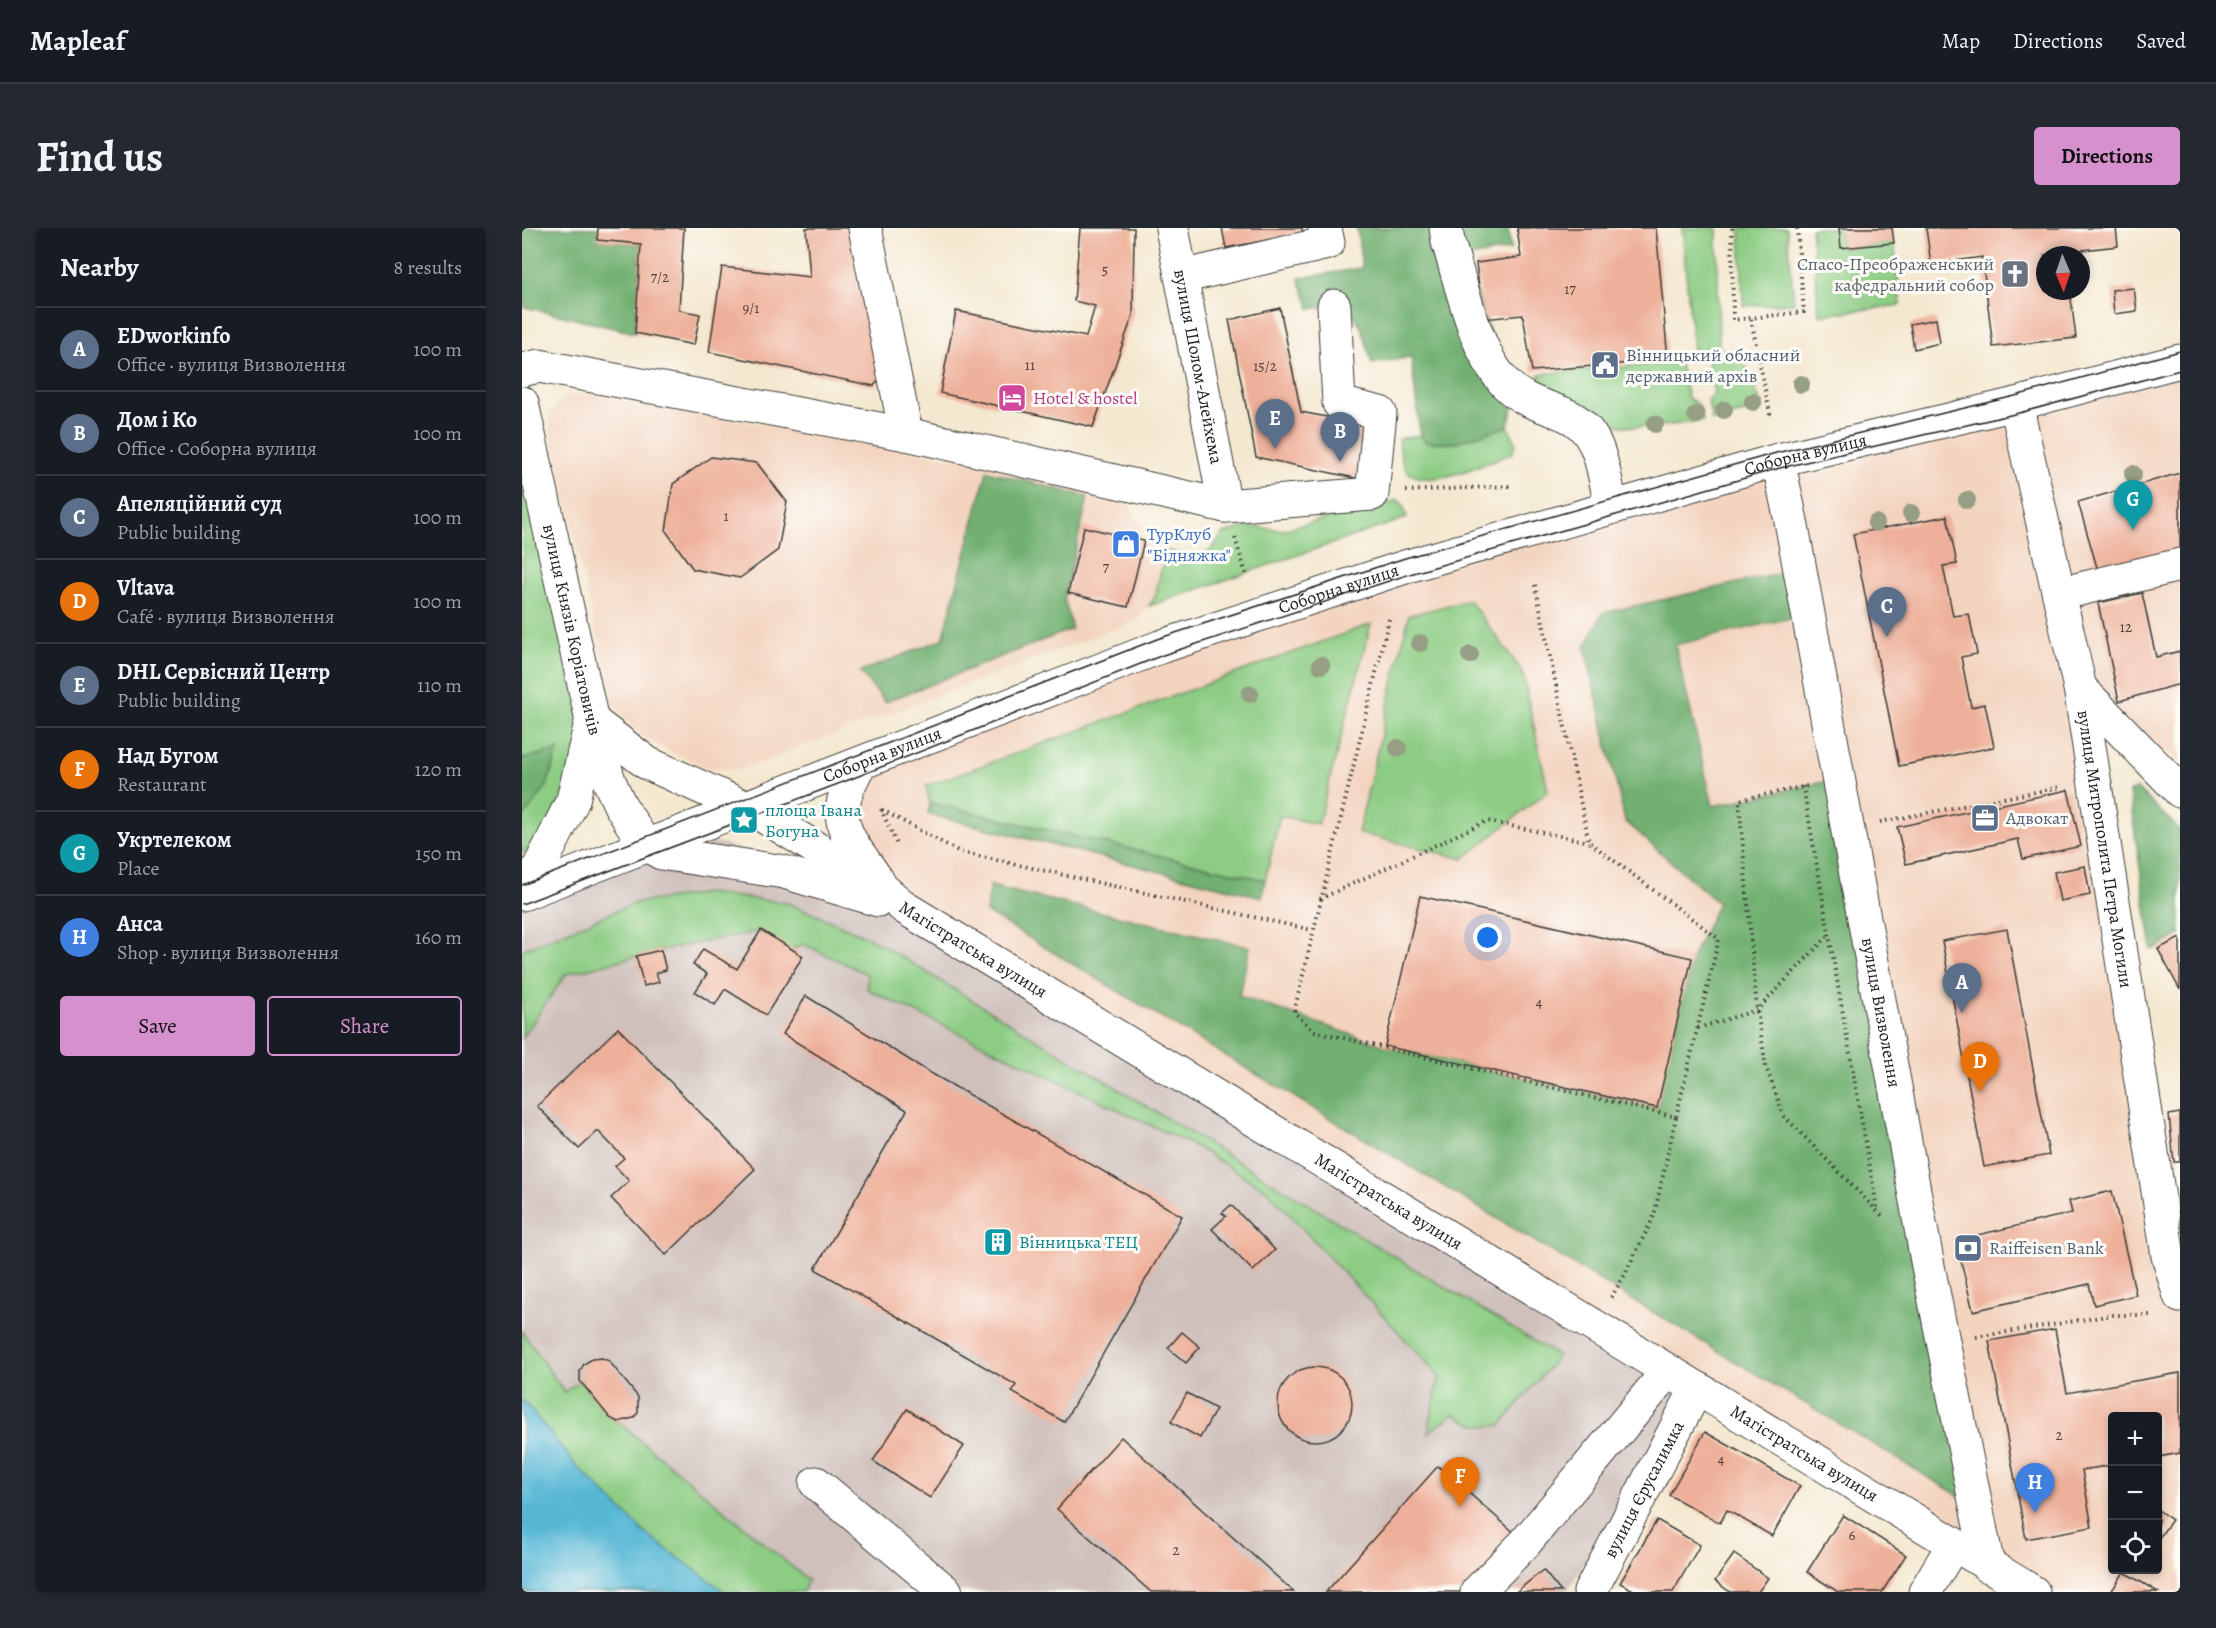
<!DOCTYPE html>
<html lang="en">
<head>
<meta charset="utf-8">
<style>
  body { margin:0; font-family:Alegreya,serif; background:#242831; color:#f1f3f6 }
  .controls { position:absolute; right:18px; bottom:18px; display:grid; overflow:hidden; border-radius:6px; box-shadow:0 3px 9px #0003 }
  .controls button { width:54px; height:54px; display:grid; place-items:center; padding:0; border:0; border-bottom:2px solid #363941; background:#171b24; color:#f1f3f6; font:30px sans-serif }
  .compass { position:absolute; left:1514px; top:18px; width:54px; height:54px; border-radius:50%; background:#171b24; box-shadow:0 3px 9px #0003; rotate:178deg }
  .you { position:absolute; left:966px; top:710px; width:21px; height:21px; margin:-15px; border:4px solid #fff; border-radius:50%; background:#1a73e8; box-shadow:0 0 0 9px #1a73e833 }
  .badge { display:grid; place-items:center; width:39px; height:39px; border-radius:50%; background:#d690ce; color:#fff; font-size:20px; font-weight:700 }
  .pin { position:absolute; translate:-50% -50px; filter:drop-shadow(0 2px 3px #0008) }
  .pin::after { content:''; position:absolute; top:32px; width:21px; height:18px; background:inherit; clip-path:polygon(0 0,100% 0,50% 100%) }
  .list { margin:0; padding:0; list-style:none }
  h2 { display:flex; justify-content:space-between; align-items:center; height:78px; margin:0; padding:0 24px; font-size:26px }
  h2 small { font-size:20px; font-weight:400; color:#9ea1a6 }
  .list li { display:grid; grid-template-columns:39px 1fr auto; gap:18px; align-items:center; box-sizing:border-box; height:84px; padding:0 24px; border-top:2px solid #363941 }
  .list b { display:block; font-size:22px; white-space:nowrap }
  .list p { margin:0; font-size:20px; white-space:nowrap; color:#9ea1a6 }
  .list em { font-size:20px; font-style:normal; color:#9ea1a6 }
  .actions { display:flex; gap:12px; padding:18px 24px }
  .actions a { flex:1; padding:14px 0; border:2px solid #d690ce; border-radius:6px; text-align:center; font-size:21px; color:#d690ce }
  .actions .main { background:#d690ce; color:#111 }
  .icon { flex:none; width:33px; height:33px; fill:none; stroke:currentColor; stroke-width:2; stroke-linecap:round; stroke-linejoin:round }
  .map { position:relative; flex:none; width:1658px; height:1364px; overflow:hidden; border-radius:6px }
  header { display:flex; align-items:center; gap:36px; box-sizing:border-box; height:84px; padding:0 30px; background:#171b24; border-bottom:2px solid #363941 }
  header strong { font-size:28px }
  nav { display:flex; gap:33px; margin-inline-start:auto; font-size:21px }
  .intro { display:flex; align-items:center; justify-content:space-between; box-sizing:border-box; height:144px; padding:0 36px }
  h1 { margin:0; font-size:42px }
  .button { padding:15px 27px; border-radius:6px; background:#d690ce; color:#111; font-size:21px; font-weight:700 }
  main { display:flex; gap:36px; padding:0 36px }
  aside { flex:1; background:#171b24; border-radius:6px; box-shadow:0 3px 9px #0003 }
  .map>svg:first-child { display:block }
</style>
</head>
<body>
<header>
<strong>Mapleaf</strong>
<nav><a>Map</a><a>Directions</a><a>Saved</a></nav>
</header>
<div class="intro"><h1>Find us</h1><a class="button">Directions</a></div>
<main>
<aside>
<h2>Nearby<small>8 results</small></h2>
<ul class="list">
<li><span class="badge" style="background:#5c6f8a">A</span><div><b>EDworkinfo</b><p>Office · вулиця Визволення</p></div><em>100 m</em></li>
<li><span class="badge" style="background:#5c6f8a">B</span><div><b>Дом і Ко</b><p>Office · Соборна вулиця</p></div><em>100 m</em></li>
<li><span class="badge" style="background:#5c6f8a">C</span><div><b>Апеляційний суд</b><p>Public building</p></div><em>100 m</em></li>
<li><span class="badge" style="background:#e8710a">D</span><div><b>Vltava</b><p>Café · вулиця Визволення</p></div><em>100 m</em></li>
<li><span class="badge" style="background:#5c6f8a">E</span><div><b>DHL Сервісний Центр</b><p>Public building</p></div><em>110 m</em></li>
<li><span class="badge" style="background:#e8710a">F</span><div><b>Над Бугом</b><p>Restaurant</p></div><em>120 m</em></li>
<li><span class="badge" style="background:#0f9aa8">G</span><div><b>Укртелеком</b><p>Place</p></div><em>150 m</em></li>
<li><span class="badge" style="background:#3f7fe0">H</span><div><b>Анса</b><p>Shop · вулиця Визволення</p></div><em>160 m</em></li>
</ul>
<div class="actions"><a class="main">Save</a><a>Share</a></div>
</aside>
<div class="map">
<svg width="1658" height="1364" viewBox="0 0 1658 1364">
  <rect width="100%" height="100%" fill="#fdfcf7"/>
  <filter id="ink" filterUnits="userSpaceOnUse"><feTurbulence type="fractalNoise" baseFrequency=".0167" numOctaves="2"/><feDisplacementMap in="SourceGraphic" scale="12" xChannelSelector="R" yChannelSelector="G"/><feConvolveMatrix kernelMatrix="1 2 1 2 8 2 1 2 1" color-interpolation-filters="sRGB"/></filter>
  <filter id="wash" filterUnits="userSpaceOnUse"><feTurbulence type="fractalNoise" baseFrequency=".008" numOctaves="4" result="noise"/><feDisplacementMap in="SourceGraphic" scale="24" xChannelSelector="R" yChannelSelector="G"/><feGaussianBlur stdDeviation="1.35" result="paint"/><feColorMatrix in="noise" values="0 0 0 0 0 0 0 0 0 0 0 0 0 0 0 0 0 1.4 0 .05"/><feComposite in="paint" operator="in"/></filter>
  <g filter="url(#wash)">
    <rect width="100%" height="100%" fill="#f4e8d0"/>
    <g fill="#f3d4bf" fill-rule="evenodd">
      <path d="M1658,133V534L1559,460L1658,1068V1364H1510L383,680L323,569L329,551L638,419ZM1590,1188H1636V1342H1590Z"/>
      <polygon points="67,166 476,238 577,263 606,275 617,294 639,304 644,322 633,369 616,392 221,541 183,540 119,508 100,489 90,473 28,204 28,190 33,178 47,168"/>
    </g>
    <polygon fill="#cfc0bb" points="170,608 278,637 363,674 1175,1160 1044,1364 203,1364 0,1171 0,670"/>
    <g fill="#8ccc83" stroke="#547450" stroke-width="1.5">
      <polygon points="1160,0 1195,0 1197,121 1219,124 1241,181 1190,192 1186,173 1192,165 1184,122 1171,123"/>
      <polygon points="1218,0 1265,0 1272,75 1221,78"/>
      <polygon points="1289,0 1317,0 1319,20 1372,15 1379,77 1297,87"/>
      <path d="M1157,134L1166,170L1177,177L1181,193C1152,196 1118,203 1089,196C1066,191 1046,179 1025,169L1017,146Z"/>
      <path d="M986,198L994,215L990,225C968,233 896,269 882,238C878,231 878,219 877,211L898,207L904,214L931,215Z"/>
      <polygon points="0,232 61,500 53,543 17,613 0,626"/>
      <polygon points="876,272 881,277 885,290 627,378 633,369 644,322 668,329 688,323 701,306 726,298 760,302"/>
      <polygon points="947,372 1000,443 1026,563 941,631 836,605 887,387"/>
      <polygon points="849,396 796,596 758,588 743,652 408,575 404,558"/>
      <path d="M185,665L266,675L348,710L1036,1128L979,1197C959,1200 949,1197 932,1186L906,1205L917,1148L746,963L676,920L345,761V746L281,716L270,722L239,703L139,722L44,746L0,810V722L113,675Z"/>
      <polygon points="0,1103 42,1164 58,1153 88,1190 96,1194 286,1352 281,1364 203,1364 123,1305 53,1236 0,1171"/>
    </g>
    <g fill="#71b071" stroke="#466646" stroke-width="1.5">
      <polygon points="0,0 76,0 76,12 119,16 113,105 2,79"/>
      <polygon points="835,0 986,0 989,21 943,30 992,176 986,198 931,215 904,214 898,207 889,129 850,136 841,103 826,76 788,81 777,50 840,40"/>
      <polygon points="465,243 566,269 542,370 550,401 363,474 338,444 421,411"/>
      <polygon points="1278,341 1286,386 1153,417 1191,578 1316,551 1454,1278 464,684 468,658 728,719 717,768 863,818 1135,880 1170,730 1196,675 1103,593 1063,419 1081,385"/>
      <polygon points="36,522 25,558 0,591 0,531"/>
      <polygon points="1615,561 1658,602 1658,707 1630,722 1607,564"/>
      <polygon points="408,575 743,652 740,669 406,586"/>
    </g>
    <polygon fill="#56b7d5" stroke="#396a78" stroke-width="1.5" points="0,1171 53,1236 123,1305 203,1364 0,1364"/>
    <g id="blocks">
      <g fill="#eeb09a">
        <polygon points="76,0 162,0 157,82 178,86 172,117 113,105 119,16 75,12"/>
        <polygon points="284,0 327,0 358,150 352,158 187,124 200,39 288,49"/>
        <polygon points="558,0 612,0 611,87 571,199 418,165 434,83 564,109 573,78 552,73"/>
        <polygon points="700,0 780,0 781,5 704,20"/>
        <polygon points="995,0 1134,0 1146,132 1010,143 1001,87 961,91 954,35 999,29"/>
        <polygon points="1317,0 1370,0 1372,15 1319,20"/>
        <polygon points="1404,0 1594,0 1596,18 1543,24 1544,27 1523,27 1523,63 1548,63 1554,110 1471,119 1460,29 1409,36"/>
        <polygon points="1612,60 1615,83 1592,86 1590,62"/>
        <polygon points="758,80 779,184 847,197 838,251 734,229 707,92"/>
        <polygon points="1414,91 1418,115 1392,121 1388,96"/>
        <polygon points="189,229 235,235 265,274 256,322 218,350 171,341 144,303 151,256"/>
        <polygon points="1658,245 1658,331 1579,353 1556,274"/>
        <polygon points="1425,288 1435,336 1421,338 1431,388 1447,386 1455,426 1439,429 1449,479 1463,476 1472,519 1377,538 1331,306"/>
        <polygon points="562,299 622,313 606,379 546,365"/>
        <polygon points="1620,365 1634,429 1658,423 1658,456 1597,473 1576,375"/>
        <polygon points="1546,562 1559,618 1501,631 1496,611 1384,636 1375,599"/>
        <polygon points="1563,638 1568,667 1538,673 1532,644"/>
        <polygon points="898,668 1170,730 1135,880 863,818"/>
        <polygon points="1485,701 1527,927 1462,939 1420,713"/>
        <polygon points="239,702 281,728 244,787 203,761 193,777 173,764 185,746 171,737 181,721 215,741"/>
        <polygon points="1658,710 1658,762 1636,721"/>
        <polygon points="139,722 144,742 134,745 137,754 122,758 114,728"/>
        <polygon points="284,768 407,844 660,988 542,1194 490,1164 494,1157 293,1041 385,882 261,806"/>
        <polygon points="96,800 233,941 144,1027 89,970 107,953 93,938 102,930 76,903 57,921 15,878"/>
        <polygon points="1658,885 1658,934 1652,934 1647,887"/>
        <polygon points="1590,963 1614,1067 1572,1077 1567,1056 1451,1083 1434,1012 1550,985 1547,973"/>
        <polygon points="709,977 753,1022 731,1043 690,1001 704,988 700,985"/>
        <polygon points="1533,1101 1545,1165 1658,1145 1658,1225 1636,1229 1635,1188 1590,1188 1590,1237 1560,1242 1570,1299 1504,1311 1467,1113"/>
        <polygon points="660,1104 678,1119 664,1135 646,1120"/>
        <polygon points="80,1130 87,1133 116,1169 116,1185 111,1190 96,1194 88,1190 58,1153 58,1143 62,1136 70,1131"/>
        <circle cx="793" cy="1176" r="37"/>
        <polygon points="665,1165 694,1181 678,1210 649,1194"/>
        <polygon points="385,1181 442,1218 408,1270 351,1233"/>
        <polygon points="1183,1204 1278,1258 1250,1308 1205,1282 1198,1295 1147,1267"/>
        <polygon points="599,1209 772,1364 629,1364 535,1281"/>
        <polygon points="916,1238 995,1307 944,1364 804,1364"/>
        <polygon points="1636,1282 1650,1292 1636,1311"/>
        <polygon points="1321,1287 1384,1327 1360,1364 1316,1364 1285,1344"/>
        <polygon points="1135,1292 1178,1317 1151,1364 1115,1364 1098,1355"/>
        <polygon points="1212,1326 1246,1350 1236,1364 1208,1364 1193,1353"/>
        <polygon points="1021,1342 1039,1364 994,1364"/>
        <polygon points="1602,1344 1636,1364 1589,1364"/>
      </g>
    </g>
  </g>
  <g filter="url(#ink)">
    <use href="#blocks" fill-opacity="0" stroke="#3c3b37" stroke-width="1.5"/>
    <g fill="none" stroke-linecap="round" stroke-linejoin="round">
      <g stroke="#3c3b37" stroke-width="35">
        <g id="minor">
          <polyline points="343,0 384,206"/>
          <path id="s1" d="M650,0L703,278"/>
          <path d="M924,0L926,14C940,57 953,125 985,157C1002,174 1021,177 1042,186C1080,201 1081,244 1089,279"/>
          <polyline points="659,49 806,15 803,0"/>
          <polyline points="0,142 17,138 384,206 703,278 850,266 858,185 817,175 812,78"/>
          <path id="s2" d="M0,175L70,493L87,553L98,577L120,612L139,625L262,644L356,672"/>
          <path id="s3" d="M1494,176L1558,460L1646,1028L1658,1068"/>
          <path id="s4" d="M1256,232L1269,293L1405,1033L1466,1338"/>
          <polyline points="1537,366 1658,337"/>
          <polyline points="1558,460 1658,563"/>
          <path id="s5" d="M70,493L125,535L238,586L362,662L383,680L1511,1364"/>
          <path d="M338,536C304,593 324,606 356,653"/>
          <polyline points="5,664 51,572 69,494"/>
          <path id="s6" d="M0,666L638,419L886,338L1256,232L1494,176L1658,133"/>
          <polyline points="294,1255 424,1364"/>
          <polyline points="955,1364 1003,1315 1146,1143"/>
          <path id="s7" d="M1068,1364L1175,1160"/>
          <polyline points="1403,1364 1431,1317"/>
        </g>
      </g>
      <g stroke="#3c3b37" stroke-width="4" stroke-dasharray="1.5 4.5" stroke-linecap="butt">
        <polyline points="1210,0 1211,92 1282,84 1275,0"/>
        <polyline points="1229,91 1249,191"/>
        <polyline points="884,263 988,258"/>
        <polyline points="713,310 724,346"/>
        <polyline points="1013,357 1067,614 1197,711 1154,889"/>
        <polyline points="867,391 772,784 792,803 1154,889 1132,988 1102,1048 1088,1071"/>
        <polyline points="1281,558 1355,980"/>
        <polyline points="1285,558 1217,572 1235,782 1244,839 1262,888 1362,990"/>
        <polyline points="359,581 376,619"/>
        <polyline points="360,582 438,624 790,702"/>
        <polyline points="1358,594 1539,559"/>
        <polyline points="798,671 965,593 1067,614"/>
        <polyline points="1176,800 1235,782 1307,707"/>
        <polyline points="1454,1109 1591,1087 1631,1087"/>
      </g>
      <use href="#minor" stroke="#fff" stroke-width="33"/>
      <g stroke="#1c1c1c" stroke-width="1.5">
        <polyline points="0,657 635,411 883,330 1254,225 1493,168 1658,123"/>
        <polyline points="0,676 329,551 641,427 888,346 1258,240 1497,185 1658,142"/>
      </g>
    </g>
    <g fill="#969e84">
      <circle cx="1279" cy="156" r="9"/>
      <circle cx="1231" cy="174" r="9"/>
      <circle cx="1202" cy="182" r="9"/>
      <circle cx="1174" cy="187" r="9"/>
      <circle cx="1133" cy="196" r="9"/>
      <circle cx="1611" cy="246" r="9"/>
      <circle cx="1445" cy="272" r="9"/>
      <circle cx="1389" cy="285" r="9"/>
      <circle cx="1354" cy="295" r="9"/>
      <circle cx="898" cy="415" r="9"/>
      <circle cx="948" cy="427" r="9"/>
      <circle cx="799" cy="437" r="9"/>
      <circle cx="728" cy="466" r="9"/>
      <circle cx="876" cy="520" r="9"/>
    </g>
  </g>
  <defs>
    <g id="church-square" transform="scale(1.5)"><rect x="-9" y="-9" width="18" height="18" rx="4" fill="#6b7280" stroke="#fdfcf7"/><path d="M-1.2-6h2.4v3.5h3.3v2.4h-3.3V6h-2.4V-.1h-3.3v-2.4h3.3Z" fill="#fff"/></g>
    <g id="civic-square" transform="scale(1.5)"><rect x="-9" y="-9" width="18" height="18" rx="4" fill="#5c6f8a" stroke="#fdfcf7"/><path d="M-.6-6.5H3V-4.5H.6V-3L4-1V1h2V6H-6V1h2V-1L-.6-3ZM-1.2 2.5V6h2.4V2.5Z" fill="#fff"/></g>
    <g id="hotel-square" transform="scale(1.5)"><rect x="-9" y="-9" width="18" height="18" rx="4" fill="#d1479c" stroke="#fdfcf7"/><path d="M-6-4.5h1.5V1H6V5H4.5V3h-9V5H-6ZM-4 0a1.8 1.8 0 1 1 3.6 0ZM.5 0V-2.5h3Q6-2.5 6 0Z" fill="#fff"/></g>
    <g id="shop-square" transform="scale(1.5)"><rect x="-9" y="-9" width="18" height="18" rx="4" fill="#3f7fe0" stroke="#fdfcf7"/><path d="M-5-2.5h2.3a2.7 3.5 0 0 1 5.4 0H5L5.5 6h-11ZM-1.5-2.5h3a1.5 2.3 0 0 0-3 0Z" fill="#fff"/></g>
    <g id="office-square" transform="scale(1.5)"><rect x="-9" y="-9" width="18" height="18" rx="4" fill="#5c6f8a" stroke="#fdfcf7"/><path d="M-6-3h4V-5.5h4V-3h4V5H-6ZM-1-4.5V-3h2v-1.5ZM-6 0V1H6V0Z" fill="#fff"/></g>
    <g id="sight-square" transform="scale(1.5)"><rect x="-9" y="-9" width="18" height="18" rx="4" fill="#0f9aa8" stroke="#fdfcf7"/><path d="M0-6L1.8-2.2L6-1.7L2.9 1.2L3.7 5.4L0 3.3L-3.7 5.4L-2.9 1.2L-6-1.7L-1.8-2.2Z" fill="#fff"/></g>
    <g id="building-square" transform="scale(1.5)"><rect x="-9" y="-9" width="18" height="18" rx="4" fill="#0f9aa8" stroke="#fdfcf7"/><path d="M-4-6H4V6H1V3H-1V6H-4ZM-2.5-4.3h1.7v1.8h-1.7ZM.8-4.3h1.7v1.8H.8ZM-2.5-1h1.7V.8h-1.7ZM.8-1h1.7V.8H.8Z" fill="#fff"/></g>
    <g id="bank-square" transform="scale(1.5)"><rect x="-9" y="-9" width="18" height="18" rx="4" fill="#5c6f8a" stroke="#fdfcf7"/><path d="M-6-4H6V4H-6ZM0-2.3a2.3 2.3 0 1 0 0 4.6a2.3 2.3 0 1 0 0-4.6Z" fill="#fff"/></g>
  </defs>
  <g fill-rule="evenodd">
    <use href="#church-square" x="1493" y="46"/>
    <use href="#civic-square" x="1083" y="137"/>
    <use href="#hotel-square" x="490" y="170"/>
    <use href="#shop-square" x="604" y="316"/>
    <use href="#office-square" x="1463" y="590"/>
    <use href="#sight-square" x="222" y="592"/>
    <use href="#building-square" x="476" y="1014"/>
    <use href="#bank-square" x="1446" y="1020"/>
  </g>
  <g text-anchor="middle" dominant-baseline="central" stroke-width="6" stroke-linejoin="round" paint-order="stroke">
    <g font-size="15" fill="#50413c">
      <text x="583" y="42">5</text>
      <text x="138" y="49">7/2</text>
      <text x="1048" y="61">17</text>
      <text x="229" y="80">9/1</text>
      <text x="508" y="137">11</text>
      <text x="743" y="138">15/2</text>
      <text x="204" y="288">1</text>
      <text x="584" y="339">7</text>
      <text x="1604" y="399">12</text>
      <text x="1017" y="774">4</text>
      <text x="1537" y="1207">2</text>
      <text x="1199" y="1231">4</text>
      <text x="1330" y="1307">6</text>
      <text x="654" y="1322">2</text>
    </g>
    <g font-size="18" fill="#5b616d" stroke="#fdfcf7" text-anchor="end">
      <text x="1472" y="36">Спасо-Преображенський<tspan x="1472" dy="21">кафедральний собор</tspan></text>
    </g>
    <g font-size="18" fill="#4e5e75" stroke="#fdfcf7" text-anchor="start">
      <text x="1104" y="127">Вінницький обласний<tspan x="1104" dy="21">державний архів</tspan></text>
      <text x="1484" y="590">Адвокат</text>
      <text x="1467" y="1020">Raiffeisen Bank</text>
    </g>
    <g font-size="18" fill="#1c1c1c" stroke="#fdfcf7">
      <text stroke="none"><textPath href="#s1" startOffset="141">вулиця Шолом-Алейхема</textPath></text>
      <text stroke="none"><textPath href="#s6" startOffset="1358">Соборна вулиця</textPath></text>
      <text stroke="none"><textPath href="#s6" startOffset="872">Соборна вулиця</textPath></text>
      <text stroke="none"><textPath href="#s2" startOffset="232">вулиця Князів Коріатовичів</textPath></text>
      <text stroke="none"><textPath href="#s6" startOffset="386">Соборна вулиця</textPath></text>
      <text stroke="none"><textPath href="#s3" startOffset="454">вулиця Митрополита Петра Могили</textPath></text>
      <text stroke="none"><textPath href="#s5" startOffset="446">Магістратська вулиця</textPath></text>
      <text stroke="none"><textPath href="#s4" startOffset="562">вулиця Визволення</textPath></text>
      <text stroke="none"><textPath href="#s5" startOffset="932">Магістратська вулиця</textPath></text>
      <text stroke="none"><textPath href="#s5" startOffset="1418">Магістратська вулиця</textPath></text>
      <text stroke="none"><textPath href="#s7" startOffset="116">вулиця Єрусалимка</textPath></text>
    </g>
    <g font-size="18" fill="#b23c85" stroke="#fdfcf7" text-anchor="start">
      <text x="511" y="170">Hotel &amp; hostel</text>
    </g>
    <g font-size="18" fill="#366cbe" stroke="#fdfcf7" text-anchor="start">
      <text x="625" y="306">ТурКлуб<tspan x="625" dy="21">"Бідняжка"</tspan></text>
    </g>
    <g font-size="18" fill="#0d838f" stroke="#fdfcf7" text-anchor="start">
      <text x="243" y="582">площа Івана<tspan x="243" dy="21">Богуна</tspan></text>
      <text x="497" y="1014">Вінницька ТЕЦ</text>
    </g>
  </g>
</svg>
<div class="controls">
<button>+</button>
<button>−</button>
<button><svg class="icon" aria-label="locate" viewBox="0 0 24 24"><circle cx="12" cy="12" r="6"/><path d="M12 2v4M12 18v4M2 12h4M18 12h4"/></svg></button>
</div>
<svg class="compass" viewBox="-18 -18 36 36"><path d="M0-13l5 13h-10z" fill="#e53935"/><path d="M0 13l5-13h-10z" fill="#9ea1a6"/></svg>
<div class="you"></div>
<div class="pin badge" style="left:1440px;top:785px;background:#5c6f8a">A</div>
<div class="pin badge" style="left:818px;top:234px;background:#5c6f8a">B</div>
<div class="pin badge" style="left:1365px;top:409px;background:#5c6f8a">C</div>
<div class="pin badge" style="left:1458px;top:864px;background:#e8710a">D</div>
<div class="pin badge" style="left:753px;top:221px;background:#5c6f8a">E</div>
<div class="pin badge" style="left:938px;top:1279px;background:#e8710a">F</div>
<div class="pin badge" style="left:1611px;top:302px;background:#0f9aa8">G</div>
<div class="pin badge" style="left:1513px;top:1285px;background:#3f7fe0">H</div>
</div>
</main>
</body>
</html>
